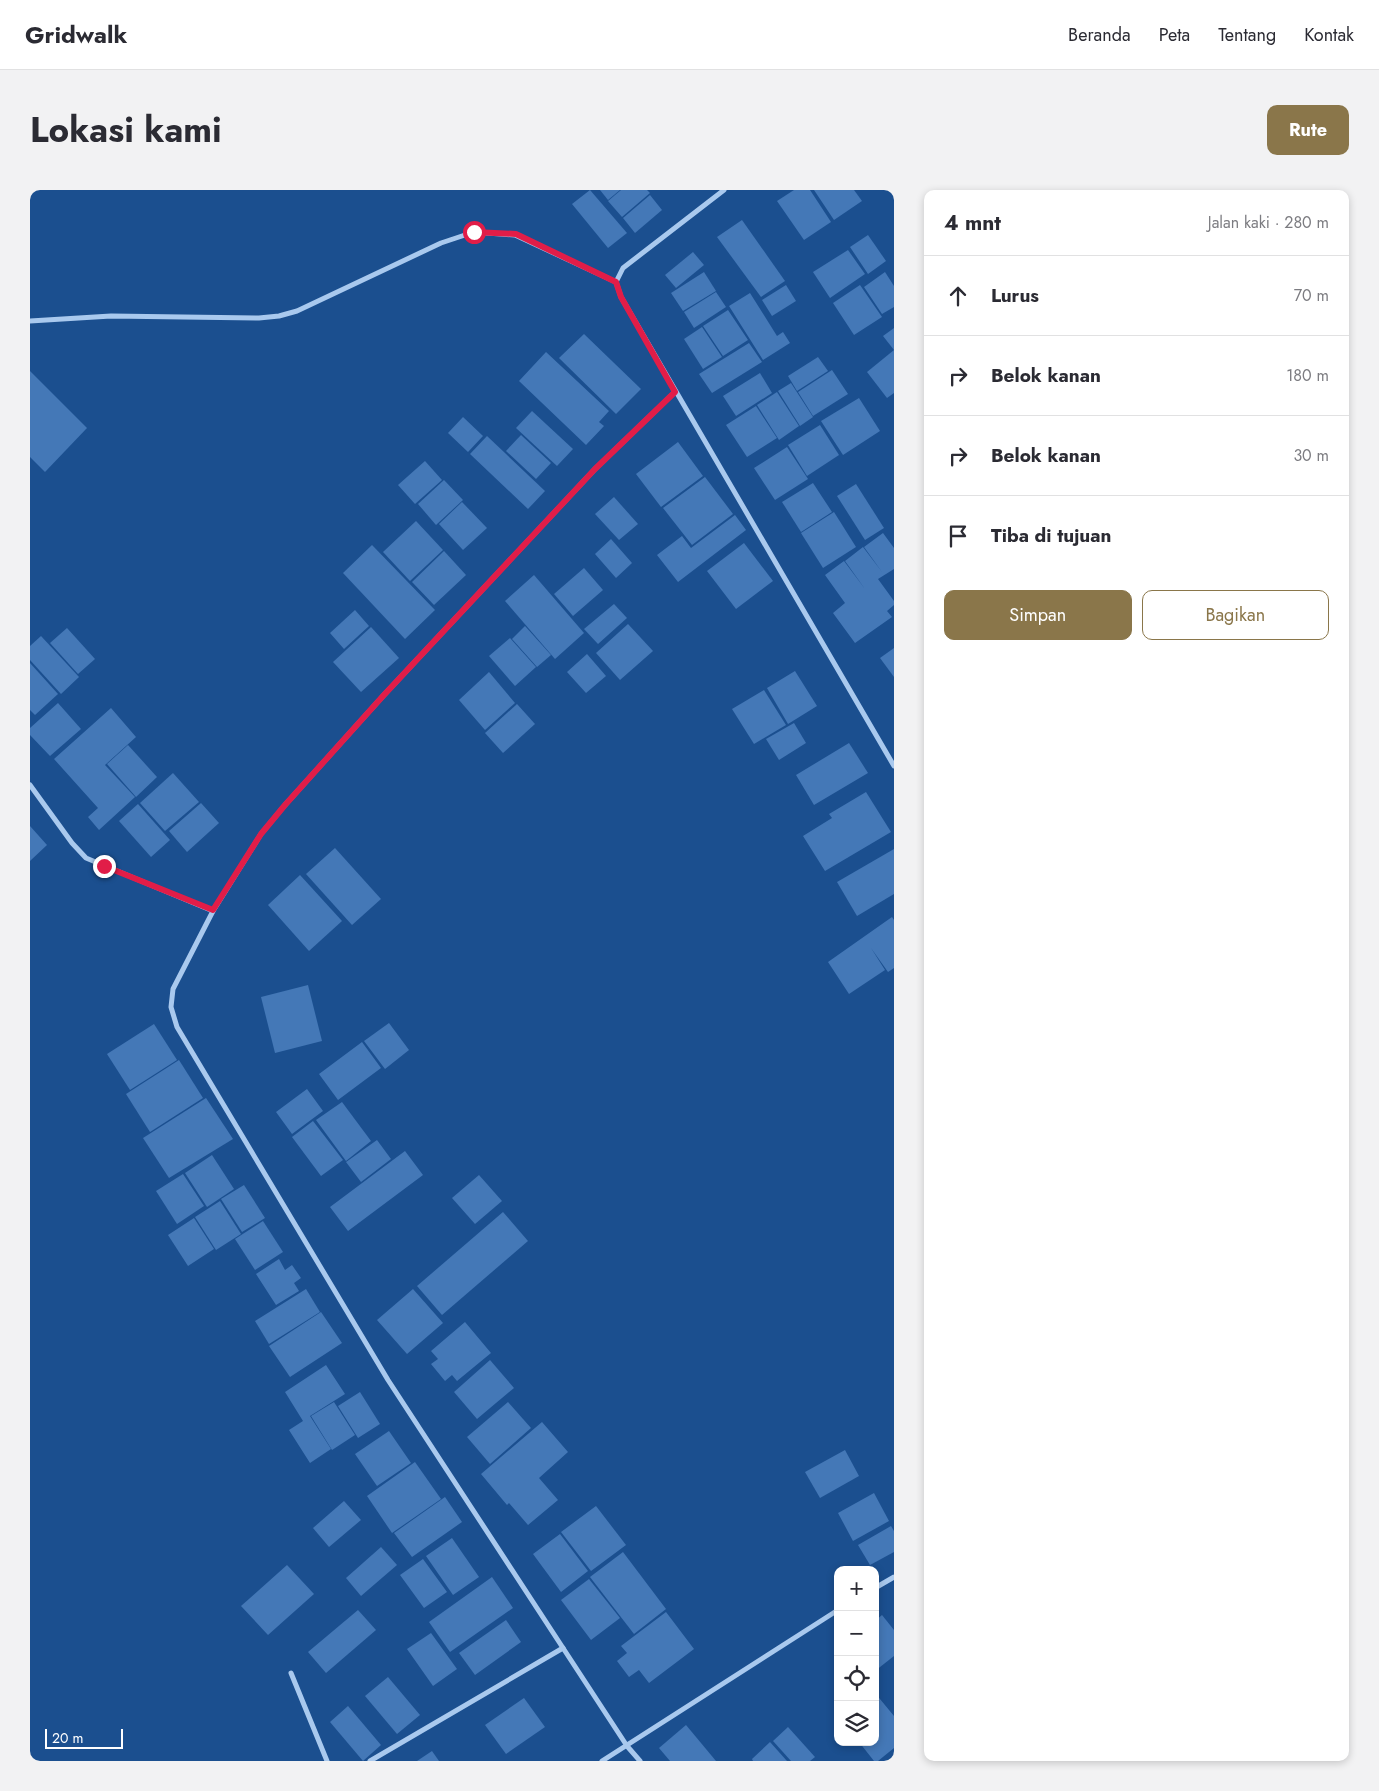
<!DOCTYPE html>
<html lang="id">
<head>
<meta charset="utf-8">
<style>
  body { margin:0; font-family:Jost,sans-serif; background:#f2f2f3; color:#2b2b33 }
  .controls { position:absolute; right:15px; bottom:15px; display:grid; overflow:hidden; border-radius:10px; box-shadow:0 2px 8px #0003 }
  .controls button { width:45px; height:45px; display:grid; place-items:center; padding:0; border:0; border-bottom:1px solid #e1e1e2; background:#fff; color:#2b2b33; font:25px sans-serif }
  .scale { position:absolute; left:15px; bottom:12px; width:78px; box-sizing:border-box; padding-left:5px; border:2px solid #fff; border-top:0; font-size:14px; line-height:18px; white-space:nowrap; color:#fff; -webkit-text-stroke:4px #1b4f8f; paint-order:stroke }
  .stop { position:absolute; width:15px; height:15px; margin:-11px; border:4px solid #e11d48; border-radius:50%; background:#fff }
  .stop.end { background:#e11d48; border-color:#fff; box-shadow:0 1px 5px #0008 }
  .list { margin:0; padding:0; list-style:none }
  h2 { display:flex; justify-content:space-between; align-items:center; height:65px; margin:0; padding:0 20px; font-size:21px }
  h2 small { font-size:16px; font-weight:400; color:#7c7c81 }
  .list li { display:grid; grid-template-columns:32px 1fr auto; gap:15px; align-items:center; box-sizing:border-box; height:80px; padding:0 20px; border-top:1px solid #e1e1e2 }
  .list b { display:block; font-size:19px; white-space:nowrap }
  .list em { font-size:16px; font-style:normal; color:#7c7c81 }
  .actions { display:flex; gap:10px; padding:15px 20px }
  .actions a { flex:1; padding:11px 0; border:1px solid #8a764a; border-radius:10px; text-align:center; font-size:18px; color:#8a764a }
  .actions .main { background:#8a764a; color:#fff }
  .icon { flex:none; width:28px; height:28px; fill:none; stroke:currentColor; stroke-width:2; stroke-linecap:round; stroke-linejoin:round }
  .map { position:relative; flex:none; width:864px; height:1571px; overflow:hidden; border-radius:10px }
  header { display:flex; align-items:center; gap:30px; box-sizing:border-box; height:70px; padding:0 25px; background:#fff; border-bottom:1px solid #e1e1e2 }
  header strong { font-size:24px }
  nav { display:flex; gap:28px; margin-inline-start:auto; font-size:18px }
  .intro { display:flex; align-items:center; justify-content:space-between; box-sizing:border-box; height:120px; padding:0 30px }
  h1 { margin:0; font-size:35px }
  .button { padding:12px 22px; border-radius:10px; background:#8a764a; color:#fff; font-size:18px; font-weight:700 }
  main { display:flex; gap:30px; padding:0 30px }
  aside { flex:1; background:#fff; border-radius:10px; box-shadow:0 2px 8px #0003 }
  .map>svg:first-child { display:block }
</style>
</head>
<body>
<header>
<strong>Gridwalk</strong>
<nav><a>Beranda</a><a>Peta</a><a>Tentang</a><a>Kontak</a></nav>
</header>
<div class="intro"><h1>Lokasi kami</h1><a class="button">Rute</a></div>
<main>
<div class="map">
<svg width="864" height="1571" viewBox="0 0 864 1571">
  <rect width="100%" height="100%" fill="#1b4f8f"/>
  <g fill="#4478b7">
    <polygon points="560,0 597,43 578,58 542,14"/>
    <polygon points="570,0 590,0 578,10"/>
    <polygon points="591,0 617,0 620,3 592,27 578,11"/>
    <polygon points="764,0 780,0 801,32 774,50 747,11"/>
    <polygon points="784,0 824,0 832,11 804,30"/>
    <polygon points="620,5 632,20 605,43 593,28"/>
    <polygon points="712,30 755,91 731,107 687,47"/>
    <polygon points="838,45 856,71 838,84 820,57"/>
    <polygon points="818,60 835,84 800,108 783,82"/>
    <polygon points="663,62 674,75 646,98 635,85"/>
    <polygon points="674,82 686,101 653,121 641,103"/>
    <polygon points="855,82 864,96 864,117 852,124 834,97"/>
    <polygon points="756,95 766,111 742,126 732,110"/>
    <polygon points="830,95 852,127 824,145 803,113"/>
    <polygon points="686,102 696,117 664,138 654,122"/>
    <polygon points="720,103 747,146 753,142 760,153 733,170 699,116"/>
    <polygon points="698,120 718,150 693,166 673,136"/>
    <polygon points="672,137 692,167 673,179 654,149"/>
    <polygon points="864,138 864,160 853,146"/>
    <polygon points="554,144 611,199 586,224 529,168"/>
    <polygon points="719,153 732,172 682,203 669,184"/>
    <polygon points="864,160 864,203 857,208 837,182"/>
    <polygon points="516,162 579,221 569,232 574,236 556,255 489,191"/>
    <polygon points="788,167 798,181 767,201 758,186"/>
    <polygon points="802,180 818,204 783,226 768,202"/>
    <polygon points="0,181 57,238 15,282 0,267"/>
    <polygon points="730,183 742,203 706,226 693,206"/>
    <polygon points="761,193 783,227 770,236 748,201"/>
    <polygon points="747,202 769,236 749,250 727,215"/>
    <polygon points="829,208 850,241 813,265 791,231"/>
    <polygon points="726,216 747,248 717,267 696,235"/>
    <polygon points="502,221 543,259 527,276 486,238"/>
    <polygon points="433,227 453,246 438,262 418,243"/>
    <polygon points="790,235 809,265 777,286 758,255"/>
    <polygon points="491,245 521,273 506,289 476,261"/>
    <polygon points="457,246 515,301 498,319 440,264"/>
    <polygon points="648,252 673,286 631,317 606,284"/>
    <polygon points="757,257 778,289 745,310 724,278"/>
    <polygon points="395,271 412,290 385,314 368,295"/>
    <polygon points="675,287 703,324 662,355 633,318"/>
    <polygon points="414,290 433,310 406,335 388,314"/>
    <polygon points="783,293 802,322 771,342 752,312"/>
    <polygon points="826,294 854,338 835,350 807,306"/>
    <polygon points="584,307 608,334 589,350 565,324"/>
    <polygon points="432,312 457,338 433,360 409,334"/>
    <polygon points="804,322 826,357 793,378 771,343"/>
    <polygon points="705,325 716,340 648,392 627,365 652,346 661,358"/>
    <polygon points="386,331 413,360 380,391 353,362"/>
    <polygon points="853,343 864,358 864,379 848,389 864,411 864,415 857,421 862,427 825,453 803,423 815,413 795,385 814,371 835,399 815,371 833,357 852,382 834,357"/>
    <polygon points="581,349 602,373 586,388 565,364"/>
    <polygon points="714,353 743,391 706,419 677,381"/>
    <polygon points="342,355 405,420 375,449 313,383"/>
    <polygon points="414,361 436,385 404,415 382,392"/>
    <polygon points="554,378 573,400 543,426 524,404"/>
    <polygon points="504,385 554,443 525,469 475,411"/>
    <polygon points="584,414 597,428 568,454 554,439"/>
    <polygon points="325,420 339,436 314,459 300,443"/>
    <polygon points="598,434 623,461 590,490 566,463"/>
    <polygon points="495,436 521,465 507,477 482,449"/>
    <polygon points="341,437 369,468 331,502 303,472"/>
    <polygon points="37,438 65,469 48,484 20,453"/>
    <polygon points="11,446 49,487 31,504 0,470 0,456"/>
    <polygon points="480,448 506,477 485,496 459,466"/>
    <polygon points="864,458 864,487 850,468"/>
    <polygon points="557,464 576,486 556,503 537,482"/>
    <polygon points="0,473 28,504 5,525 0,520"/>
    <polygon points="765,481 787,516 758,534 737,498"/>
    <polygon points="459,482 485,513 455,540 429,510"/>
    <polygon points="734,500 756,535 724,554 702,519"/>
    <polygon points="28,513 51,539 20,566 0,545 0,538"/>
    <polygon points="487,514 505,534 473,563 455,543"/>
    <polygon points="81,518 106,547 75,575 105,607 69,640 58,627 68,618 24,569"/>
    <polygon points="764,533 776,553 749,570 736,549"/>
    <polygon points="819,553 838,583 784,615 766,585"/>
    <polygon points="98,555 127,587 106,607 77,574"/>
    <polygon points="143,583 169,612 135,641 110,613"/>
    <polygon points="836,602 861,642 795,681 773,646 802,628 799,624"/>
    <polygon points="171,613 189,633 157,662 139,641"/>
    <polygon points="108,614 140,650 121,667 89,631"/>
    <polygon points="0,636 17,655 0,671"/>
    <polygon points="305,658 351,709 322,735 276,684"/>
    <polygon points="864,659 864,704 827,726 807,692"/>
    <polygon points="270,685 312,731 279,761 238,715"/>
    <polygon points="862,727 864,730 864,778 858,782 841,758 855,780 819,804 798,772"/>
    <polygon points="278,795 292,851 245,863 231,807"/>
    <polygon points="359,833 379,860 355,879 334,851"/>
    <polygon points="124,834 147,870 100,900 77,864"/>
    <polygon points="332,852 351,878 308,910 289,884"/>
    <polygon points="149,870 173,908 120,942 96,904"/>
    <polygon points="277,899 293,921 262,944 246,922"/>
    <polygon points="176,908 203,949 139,988 113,948"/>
    <polygon points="312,912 341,951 316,971 286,930"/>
    <polygon points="283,931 313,970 291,986 262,947"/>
    <polygon points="347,950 361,969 331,992 316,972"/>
    <polygon points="375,961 393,985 318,1041 300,1017"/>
    <polygon points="182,965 204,999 177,1017 155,983"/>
    <polygon points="153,984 174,1016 147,1034 126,1001"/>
    <polygon points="449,985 472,1011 445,1034 422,1008"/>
    <polygon points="214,995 235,1028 212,1042 191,1009"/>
    <polygon points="190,1011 211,1044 186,1060 165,1027"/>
    <polygon points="473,1022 498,1051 412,1125 387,1096"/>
    <polygon points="164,1028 184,1059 158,1076 138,1045"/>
    <polygon points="233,1031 253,1062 225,1080 205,1049"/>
    <polygon points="249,1069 255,1080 262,1075 271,1088 264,1093 269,1101 246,1115 226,1084"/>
    <polygon points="276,1099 290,1122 239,1154 225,1131"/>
    <polygon points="383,1099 413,1133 377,1164 347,1130"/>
    <polygon points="291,1122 312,1153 260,1187 239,1156"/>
    <polygon points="435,1132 461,1163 427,1191 422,1185 415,1191 401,1174 408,1169 401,1161"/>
    <polygon points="460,1170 484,1198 447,1229 424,1202"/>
    <polygon points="296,1175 315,1204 280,1226 301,1259 280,1273 259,1240 273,1231 255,1202"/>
    <polygon points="330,1202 350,1234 328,1248 308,1216"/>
    <polygon points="304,1212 325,1245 302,1260 281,1226"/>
    <polygon points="478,1212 501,1238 460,1274 437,1247"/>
    <polygon points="512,1232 538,1262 509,1288 528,1310 498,1335 479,1313 477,1315 451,1284"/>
    <polygon points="359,1241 381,1273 347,1296 325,1264"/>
    <polygon points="815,1260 829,1286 790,1308 775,1282"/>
    <polygon points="385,1272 411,1309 362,1343 337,1306"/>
    <polygon points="844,1303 859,1331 823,1351 808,1323"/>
    <polygon points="415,1307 432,1332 382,1367 364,1343"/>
    <polygon points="314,1311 331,1330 299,1357 283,1338"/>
    <polygon points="566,1316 596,1355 561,1381 531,1342"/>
    <polygon points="861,1336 864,1341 864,1362 840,1375 828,1355"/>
    <polygon points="530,1344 558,1381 531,1402 503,1364"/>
    <polygon points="422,1348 449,1387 423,1405 396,1366"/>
    <polygon points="351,1357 367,1375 331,1406 316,1388"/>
    <polygon points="593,1362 636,1419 604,1444 560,1387"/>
    <polygon points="393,1369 417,1402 394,1418 370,1385"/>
    <polygon points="257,1375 284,1404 238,1445 211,1416"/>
    <polygon points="462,1387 483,1418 420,1462 399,1432"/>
    <polygon points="559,1389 590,1428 561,1450 531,1410"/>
    <polygon points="328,1420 346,1440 296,1483 278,1462"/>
    <polygon points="636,1422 664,1459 619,1493 609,1480 599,1487 587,1471 597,1463 591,1456"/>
    <polygon points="852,1425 864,1440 864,1466 845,1481 845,1431"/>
    <polygon points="476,1430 491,1452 445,1485 429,1463"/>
    <polygon points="401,1443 427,1479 403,1496 377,1459"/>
    <polygon points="358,1487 390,1525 367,1544 335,1506"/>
    <polygon points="845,1503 864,1526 864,1558 848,1571 844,1571 829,1552 845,1552"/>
    <polygon points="494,1508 515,1537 476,1564 455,1535"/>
    <polygon points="318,1516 351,1555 333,1571 300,1532"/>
    <polygon points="656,1535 686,1571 640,1571 629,1558"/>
    <polygon points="758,1537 785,1567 780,1571 761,1571 743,1551"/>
    <polygon points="740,1552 757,1571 723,1571 722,1569"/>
    <polygon points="402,1561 409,1571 387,1571"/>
  </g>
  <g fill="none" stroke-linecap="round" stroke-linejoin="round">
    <g stroke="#a9c9ee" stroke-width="5">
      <polyline points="694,0 593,78 586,92 591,107 864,576"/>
      <polyline points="0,131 81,126 229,128 249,126 267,121 411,53 444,42 485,45 586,92"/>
      <polyline points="0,595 42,653 56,668 183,721"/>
      <polyline points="845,1398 864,1387"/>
      <polyline points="261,1483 297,1571"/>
      <polyline points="340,1571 533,1458"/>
      <polyline points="572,1571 808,1420"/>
      <polyline points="610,1571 597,1556 533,1458 358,1190 147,837 141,817 143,799 183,721 231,644 255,615 353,506 565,279 645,202"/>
    </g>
  </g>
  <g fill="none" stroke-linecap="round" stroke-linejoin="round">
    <polyline stroke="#e11d48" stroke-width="6" points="74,676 183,720 231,644 255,615 353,506 565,279 645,202 591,107 586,92 486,44 444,42"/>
  </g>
</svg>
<div class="controls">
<button>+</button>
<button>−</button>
<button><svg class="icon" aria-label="locate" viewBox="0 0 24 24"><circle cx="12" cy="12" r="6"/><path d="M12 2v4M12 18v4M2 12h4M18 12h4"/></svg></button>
<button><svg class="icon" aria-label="layers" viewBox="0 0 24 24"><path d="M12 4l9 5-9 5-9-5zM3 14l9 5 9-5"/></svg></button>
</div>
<div class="scale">20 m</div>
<div class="stop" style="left:444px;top:42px"></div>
<div class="stop end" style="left:74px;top:676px"></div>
</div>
<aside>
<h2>4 mnt<small>Jalan kaki · 280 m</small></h2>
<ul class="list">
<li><svg class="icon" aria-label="ahead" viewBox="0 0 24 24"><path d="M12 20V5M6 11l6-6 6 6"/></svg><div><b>Lurus</b></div><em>70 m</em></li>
<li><svg class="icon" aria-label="right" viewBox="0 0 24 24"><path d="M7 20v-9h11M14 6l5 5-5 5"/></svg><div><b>Belok kanan</b></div><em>180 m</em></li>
<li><svg class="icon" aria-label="right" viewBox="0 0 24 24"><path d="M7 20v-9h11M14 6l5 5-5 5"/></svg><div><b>Belok kanan</b></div><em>30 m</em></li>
<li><svg class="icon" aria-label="arrive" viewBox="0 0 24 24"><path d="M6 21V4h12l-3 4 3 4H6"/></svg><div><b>Tiba di tujuan</b></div></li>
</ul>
<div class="actions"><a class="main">Simpan</a><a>Bagikan</a></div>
</aside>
</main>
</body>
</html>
